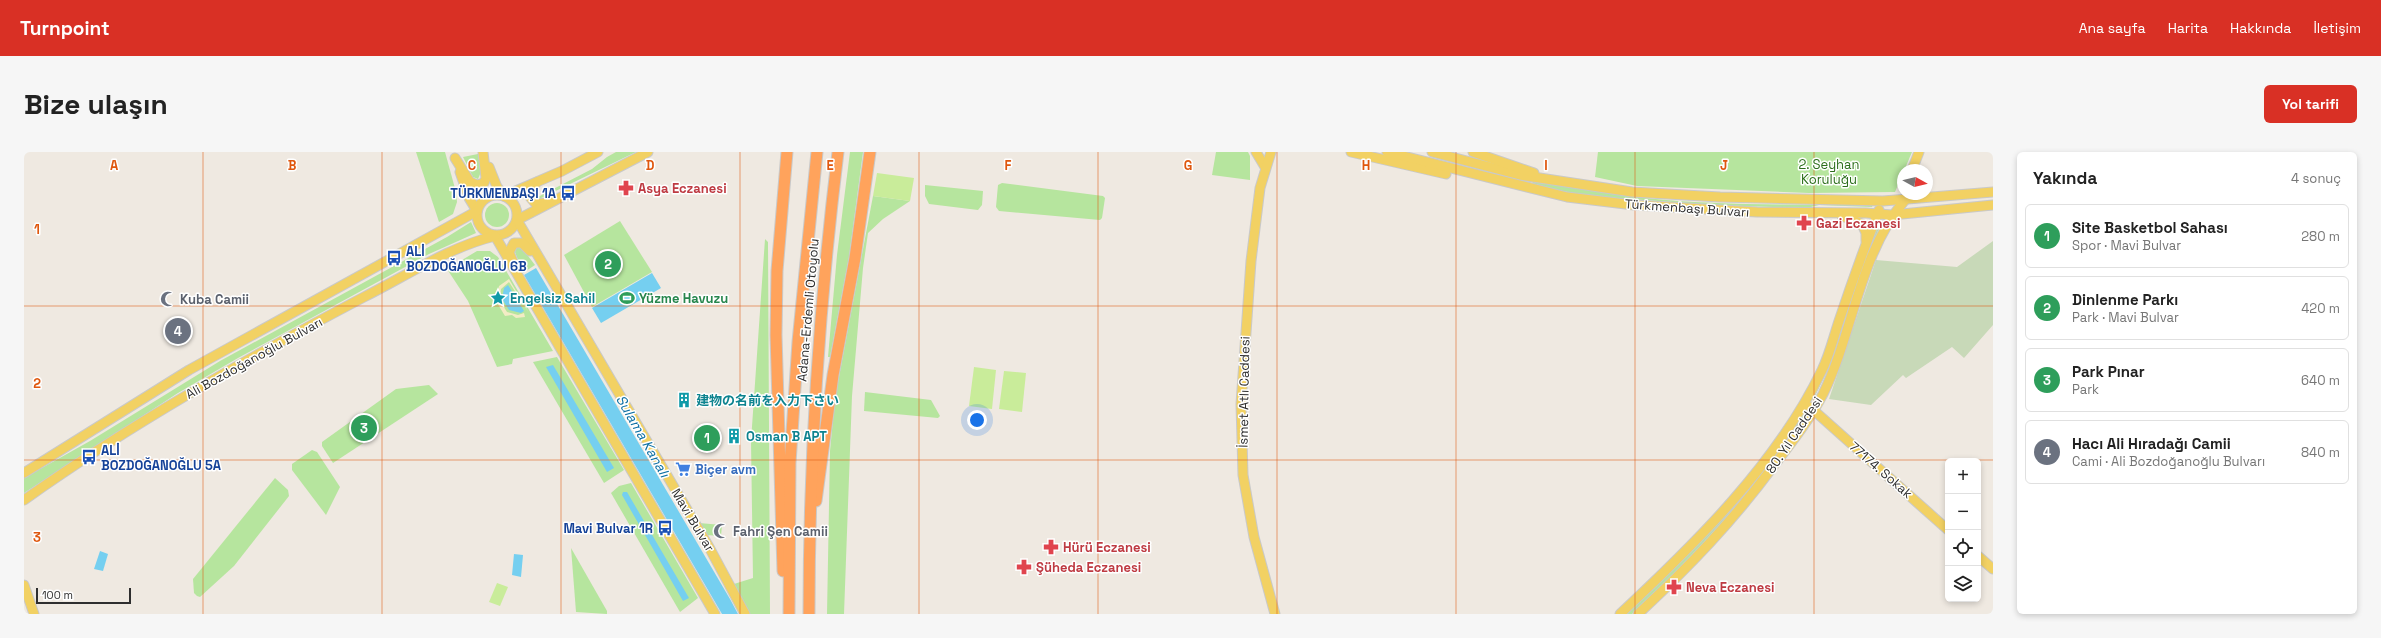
<!DOCTYPE html>
<html lang="tr">
<head>
<meta charset="utf-8">
<style>
  body { margin:0; font-family:"Space Grotesk","Noto Sans SC","Noto Sans JP",sans-serif; background:#f6f6f6; color:#222 }
  .controls { position:absolute; right:12px; bottom:12px; display:grid; overflow:hidden; border-radius:6px; box-shadow:0 2px 6px #0003 }
  .controls button { width:36px; height:36px; display:grid; place-items:center; padding:0; border:0; border-bottom:1px solid #e0e0e0; background:#fff; color:#222; font:20px sans-serif }
  .compass { position:absolute; left:1873px; top:12px; width:36px; height:36px; border-radius:50%; background:#fff; box-shadow:0 2px 6px #0003; rotate:98deg }
  .scale { position:absolute; left:12px; bottom:10px; width:95px; box-sizing:border-box; padding-left:4px; border:2px solid #2e2e2e; border-top:0; font-size:11px; line-height:14px; white-space:nowrap; color:#2e2e2e; -webkit-text-stroke:3px #fff; paint-order:stroke }
  .you { position:absolute; left:953px; top:268px; width:14px; height:14px; margin:-10px; border:3px solid #fff; border-radius:50%; background:#1a73e8; box-shadow:0 0 0 6px #1a73e833 }
  .badge { display:grid; place-items:center; width:26px; height:26px; border-radius:50%; background:#d93025; color:#fff; font-size:13px; font-weight:700 }
  .pin { position:absolute; translate:-50% -50%; border:2px solid #fff; box-shadow:0 1px 4px #0006 }
  .list { margin:0; padding:0; list-style:none }
  h2 { display:flex; justify-content:space-between; align-items:center; height:52px; margin:0; padding:0 16px; font-size:17px }
  h2 small { font-size:13px; font-weight:400; color:#767676 }
  .list li { display:grid; grid-template-columns:26px 1fr auto; gap:12px; align-items:center; box-sizing:border-box; height:64px; margin:0 8px 8px; padding:0 8px; border:1px solid #e0e0e0; border-radius:6px }
  .list b { display:block; font-size:15px; white-space:nowrap }
  .list p { margin:0; font-size:13px; white-space:nowrap; color:#767676 }
  .list em { font-size:13px; font-style:normal; color:#767676 }
  .icon { flex:none; width:22px; height:22px; fill:none; stroke:currentColor; stroke-width:2; stroke-linecap:round; stroke-linejoin:round }
  .map { position:relative; flex:none; width:1969px; height:462px; overflow:hidden; border-radius:6px }
  header { display:flex; align-items:center; gap:24px; box-sizing:border-box; height:56px; padding:0 20px; background:#d93025; color:#fff }
  header strong { font-size:19px }
  nav { display:flex; gap:22px; margin-inline-start:auto; font-size:14px }
  .intro { display:flex; align-items:center; justify-content:space-between; box-sizing:border-box; height:96px; padding:0 24px }
  h1 { margin:0; font-size:28px }
  .button { padding:10px 18px; border-radius:6px; background:#d93025; color:#fff; font-size:14px; font-weight:700 }
  main { display:flex; gap:24px; padding:0 24px }
  aside { flex:1; background:#fff; border-radius:6px; box-shadow:0 2px 6px #0003 }
  .map>svg:first-child { display:block }
</style>
</head>
<body>
<header>
<strong>Turnpoint</strong>
<nav><a>Ana sayfa</a><a>Harita</a><a>Hakkında</a><a>İletişim</a></nav>
</header>
<div class="intro"><h1>Bize ulaşın</h1><a class="button">Yol tarifi</a></div>
<main>
<div class="map">
<svg width="1969" height="462" viewBox="0 0 1969 462">
  <rect width="100%" height="100%" fill="#efe9e1"/>
  <g fill="#b6e59e">
    <polygon points="392,0 421,0 432,40 433,50 429,62 415,70"/>
    <polygon points="592,0 612,0 511,49 510,47 568,17 583,5"/>
    <polygon points="826,0 839,0 825,105 806,205 804,205 813,103"/>
    <polygon points="1192,0 1224,0 1226,4 1226,28 1188,23"/>
    <polygon points="1574,0 1888,0 1871,40 1785,41 1613,34 1571,25"/>
    <polygon points="454,2 457,20 454,27 449,25 439,5"/>
    <path d="M1509,28C1546,35 1583,42 1620,46C1696,54 1773,52 1849,53L1848,55L1795,53L1783,56L1690,53L1564,44L1508,33Z"/>
    <polygon points="978,31 1079,44 1081,46 1078,66 1076,68 975,59 972,55 974,33"/>
    <polygon points="901,33 959,39 958,53 954,58 905,52 901,44"/>
    <polygon points="849,44 886,49 859,67 844,81 839,116 828,244 820,462 803,462 806,299 811,246"/>
    <circle cx="473" cy="63" r="12"/>
    <polygon points="596,69 628,120 568,155 540,103"/>
    <polygon points="447,70 452,81 405,102 214,206 154,241 0,341 0,326 66,289 196,209 423,85"/>
    <path d="M1853,74L1855,76C1833,133 1818,193 1789,248L1787,246Z"/>
    <polygon points="741,87 744,90 746,462 726,462 710,432 729,426 727,289"/>
    <polygon points="493,95 498,96 511,113 499,121 491,100"/>
    <polygon points="453,99 466,99 474,105 529,199 489,207 488,212 473,215 444,149 423,117"/>
    <polygon points="533,205 600,318 580,331 509,210"/>
    <polygon points="405,233 414,242 309,311 298,294 298,290 372,237"/>
    <polygon points="841,240 907,248 916,264 914,266 840,259"/>
    <path d="M1779,258L1783,262C1731,337 1674,400 1608,462H1602L1688,377Z"/>
    <polygon points="288,298 293,300 316,335 302,363 268,318 268,312"/>
    <polygon points="251,326 264,338 265,344 210,414 176,445 173,444 170,441 169,427"/>
    <polygon points="607,331 674,446 656,460 587,341 595,334"/>
    <polygon points="675,371 698,373 697,384 682,383"/>
    <polygon points="547,396 583,459 583,462 552,460"/>
  </g>
  <polygon fill="#f3ecc5" points="485,127 505,161 485,130 477,137 476,149 483,160 494,163 500,161 501,165 492,166 488,163 481,164 472,149 475,134"/>
  <polygon fill="#c8d9b8" points="1969,89 1969,173 1940,206 1928,195 1882,226 1879,223 1847,253 1805,247 1852,108 1933,115"/>
  <g fill="#c9ec9a">
    <polygon points="853,21 890,26 886,49 849,44"/>
    <polygon points="950,215 972,218 968,257 945,254"/>
    <polygon points="980,219 1002,221 998,260 975,257"/>
    <polygon points="473,431 484,435 476,454 465,450"/>
  </g>
  <g fill="#75cff0">
    <polygon points="512,116 706,447 714,462 698,462 500,123"/>
    <polygon points="628,121 637,136 577,171 568,156"/>
    <polygon points="484,133 500,159 497,161 485,158 478,147 480,136"/>
    <polygon points="529,213 590,316 583,320 522,215"/>
    <polygon points="599,340 603,340 665,446 659,449 598,343"/>
    <polygon points="76,399 84,402 79,419 70,417"/>
    <polygon points="490,402 499,403 497,425 488,423"/>
  </g>
  <g fill="none" stroke-linecap="round" stroke-linejoin="round">
    <g stroke="#c9c9c9" stroke-width="11">
      <g id="major">
        <polyline points="1232,0 1241,15"/>
        <polyline points="1247,0 1236,36 1227,109 1217,252 1219,323 1230,385 1251,462"/>
        <polyline points="1327,0 1422,22"/>
        <polyline points="1363,0 1543,45 1610,53 1733,60 1842,61 1868,63 1969,53"/>
        <polyline points="1408,0 1496,23 1608,40 1696,45 1859,49 1969,40"/>
        <polyline points="1449,0 1510,21"/>
        <polyline points="431,6 446,30 453,33 460,31 462,26 459,0"/>
        <polyline points="465,15 473,35 480,44"/>
        <polyline points="1888,18 1895,0"/>
        <polyline points="436,20 445,46 453,59"/>
        <polyline points="513,30 506,38 506,45 512,52 521,51"/>
        <circle cx="473" cy="63" r="20"/>
        <polyline points="480,44 538,19 574,0"/>
        <polyline points="1818,64 1838,72 1842,81 1842,89"/>
        <polyline points="493,68 685,395 721,462"/>
        <polyline points="493,68 624,0"/>
        <polyline points="471,84 691,462"/>
        <polyline points="489,110 485,100 490,91 498,91 506,99"/>
        <polyline points="1786,255 1924,378"/>
        <polyline points="0,321 165,218 453,59"/>
        <path d="M0,348C107,272 224,206 340,145C382,124 425,95 471,84"/>
        <polyline points="1954,404 1969,417"/>
        <polyline points="0,433 10,462"/>
        <path d="M1596,462C1671,392 1753,312 1798,218C1806,202 1810,183 1816,166C1828,130 1841,94 1855,58"/>
        <path d="M1614,462C1666,414 1709,369 1751,312C1768,290 1786,267 1799,242C1830,179 1835,102 1881,48"/>
      </g>
    </g>
    <g stroke="#c9c9c9" stroke-width="13">
      <g id="highway">
        <polyline points="792,349 809,223 831,106 846,0"/>
        <polyline points="759,419 752,183 753,119 763,0"/>
        <polyline points="765,462 766,311 774,190 793,0"/>
        <path d="M785,462C785,307 795,154 814,0"/>
      </g>
    </g>
    <use href="#major" stroke="#f2d163" stroke-width="9"/>
    <use href="#highway" stroke="#ffa35c" stroke-width="11"/>
  </g>
  <path fill="none" stroke="#df570e" stroke-width="1" stroke-opacity="0.55" d="M179,0V462M358,0V462M537,0V462M716,0V462M895,0V462M1074,0V462M1253,0V462M1432,0V462M1611,0V462M1790,0V462M0,154H1969M0,308H1969"/>
  <defs>
    <g id="pharmacy-bare" transform="scale(1.2)"><path d="M-2-6h4v4h4v4h-4v4h-4v-4h-4v-4h4Z" fill="#e0444e" stroke="#fff" stroke-width="2.5" paint-order="stroke"/></g>
    <g id="bus-bare" transform="scale(1.2)"><path d="M-5-6H5V4H4V6H2V4H-2V6H-4V4H-5ZM-3.5-4V0h7V-4ZM-3.5 1.2v1.5H-2V1.2ZM2 1.2v1.5H3.5V1.2Z" fill="#1a4fb4" stroke="#fff" stroke-width="2.5" paint-order="stroke"/></g>
    <g id="sight-bare" transform="scale(1.2)"><path d="M0-6L1.8-2.2L6-1.7L2.9 1.2L3.7 5.4L0 3.3L-3.7 5.4L-2.9 1.2L-6-1.7L-1.8-2.2Z" fill="#0f9aa8" stroke="#fff" stroke-width="2.5" paint-order="stroke"/></g>
    <g id="stadium-bare" transform="scale(1.2)"><path d="M0-5a6.5 5 0 1 0 0 10a6.5 5 0 1 0 0-10ZM-3.5-1.8h7v3.6h-7Z" fill="#2e9e5b" stroke="#fff" stroke-width="2.5" paint-order="stroke"/></g>
    <g id="mosque-bare" transform="scale(1.2)"><path d="M3.5-4.9A6 6 0 1 0 3.5 4.9A5 5 0 1 1 3.5-4.9Z" fill="#6b7280" stroke="#fff" stroke-width="2.5" paint-order="stroke"/></g>
    <g id="building-bare" transform="scale(1.2)"><path d="M-4-6H4V6H1V3H-1V6H-4ZM-2.5-4.3h1.7v1.8h-1.7ZM.8-4.3h1.7v1.8H.8ZM-2.5-1h1.7V.8h-1.7ZM.8-1h1.7V.8H.8Z" fill="#0f9aa8" stroke="#fff" stroke-width="2.5" paint-order="stroke"/></g>
    <g id="supermarket-bare" transform="scale(1.2)"><path d="M-6-5.5h2.5l.6 2H6L4.5 2H-2.5L-4.4-4H-6ZM-1.5 3.2a1.3 1.3 0 1 0 .1 0ZM3 3.2a1.3 1.3 0 1 0 .1 0Z" fill="#3f7fe0" stroke="#fff" stroke-width="2.5" paint-order="stroke"/></g>
  </defs>
  <g fill-rule="evenodd">
    <use href="#pharmacy-bare" x="602" y="36"/>
    <use href="#bus-bare" x="544" y="41"/>
    <use href="#pharmacy-bare" x="1780" y="71"/>
    <use href="#bus-bare" x="370" y="106"/>
    <use href="#sight-bare" x="474" y="146"/>
    <use href="#stadium-bare" x="603" y="146"/>
    <use href="#mosque-bare" x="144" y="147"/>
    <use href="#building-bare" x="660" y="248"/>
    <use href="#building-bare" x="710" y="284"/>
    <use href="#bus-bare" x="65" y="305"/>
    <use href="#supermarket-bare" x="659" y="317"/>
    <use href="#bus-bare" x="641" y="376"/>
    <use href="#mosque-bare" x="697" y="379"/>
    <use href="#pharmacy-bare" x="1027" y="395"/>
    <use href="#pharmacy-bare" x="1000" y="415"/>
    <use href="#pharmacy-bare" x="1650" y="435"/>
  </g>
  <g text-anchor="middle" dominant-baseline="central" stroke-width="3" stroke-linejoin="round" paint-order="stroke">
    <g font-size="13" fill="#2c6e1b" stroke="#fff">
      <text x="1805" y="12">2. Seyhan<tspan x="1805" dy="15">Koruluğu</tspan></text>
    </g>
    <g font-size="13" font-weight="bold" fill="#be3a42" stroke="#fff" text-anchor="start">
      <text x="614" y="36">Asya Eczanesi</text>
      <text x="1792" y="71">Gazi Eczanesi</text>
      <text x="1039" y="395">Hürü Eczanesi</text>
      <text x="1012" y="415">Şüheda Eczanesi</text>
      <text x="1662" y="435">Neva Eczanesi</text>
    </g>
    <g font-size="13" font-weight="bold" fill="#164399" stroke="#fff" text-anchor="end">
      <text x="532" y="41">TÜRKMENBAŞI 1A</text>
      <text x="382" y="99" text-anchor="start">ALİ<tspan x="382" dy="15">BOZDOĞANOĞLU 6B</tspan></text>
      <text x="77" y="298" text-anchor="start">ALİ<tspan x="77" dy="15">BOZDOĞANOĞLU 5A</tspan></text>
      <text x="629" y="376">Mavi Bulvar 1R</text>
    </g>
    <g font-size="13" fill="#2e2e2e" stroke="#fff">
      <text transform="translate(1663 56) rotate(4)">Türkmenbaşı Bulvarı</text>
      <text transform="translate(784 158) rotate(-85)">Adana-Erdemli Otoyolu</text>
      <text transform="translate(230 206) rotate(-29)">Ali Bozdoğanoğlu Bulvarı</text>
      <text transform="translate(1220 240) rotate(-89)">İsmet Atlı Caddesi</text>
      <text transform="translate(1770 283) rotate(-56)">80. Yıl Caddesi</text>
      <text transform="translate(1857 318) rotate(41)">77174. Sokak</text>
      <text transform="translate(669 368) rotate(59)">Mavi Bulvar</text>
    </g>
    <g font-size="13" font-weight="bold" fill="#0d838f" stroke="#fff" text-anchor="start">
      <text x="486" y="146">Engelsiz Sahil</text>
      <text x="672" y="248">建物の名前を入力下さい</text>
      <text x="722" y="284">Osman B APT</text>
    </g>
    <g font-size="13" font-weight="bold" fill="#27864d" stroke="#fff" text-anchor="start">
      <text x="615" y="146">Yüzme Havuzu</text>
    </g>
    <g font-size="13" font-weight="bold" fill="#5b616d" stroke="#fff" text-anchor="start">
      <text x="156" y="147">Kuba Camii</text>
      <text x="709" y="379">Fahri Şen Camii</text>
    </g>
    <g font-size="13" font-weight="bold" fill="#366cbe" stroke="#fff" text-anchor="start">
      <text x="671" y="317">Biçer avm</text>
    </g>
    <g font-size="14" font-style="italic" fill="#0d6fa3" stroke="#fff">
      <text transform="translate(619 284) rotate(60)">Sulama Kanalı</text>
    </g>
  </g>
  <g font-size="13" text-anchor="middle" font-weight="bold" fill="#df570e" stroke="#fff" stroke-width="3" stroke-linejoin="round" paint-order="stroke">
    <text x="90" y="18">A</text>
    <text x="268" y="18">B</text>
    <text x="448" y="18">C</text>
    <text x="626" y="18">D</text>
    <text x="806" y="18">E</text>
    <text x="984" y="18">F</text>
    <text x="1164" y="18">G</text>
    <text x="1342" y="18">H</text>
    <text x="1522" y="18">I</text>
    <text x="1700" y="18">J</text>
    <text x="13" y="82">1</text>
    <text x="13" y="236">2</text>
    <text x="13" y="390">3</text>
  </g>
</svg>
<div class="controls">
<button>+</button>
<button>−</button>
<button><svg class="icon" aria-label="locate" viewBox="0 0 24 24"><circle cx="12" cy="12" r="6"/><path d="M12 2v4M12 18v4M2 12h4M18 12h4"/></svg></button>
<button><svg class="icon" aria-label="layers" viewBox="0 0 24 24"><path d="M12 4l9 5-9 5-9-5zM3 14l9 5 9-5"/></svg></button>
</div>
<svg class="compass" viewBox="-18 -18 36 36"><path d="M0-13l5 13h-10z" fill="#e53935"/><path d="M0 13l5-13h-10z" fill="#767676"/></svg>
<div class="scale">100 m</div>
<div class="you"></div>
<div class="pin badge" style="left:683px;top:286px;background:#2e9e5b">1</div>
<div class="pin badge" style="left:584px;top:112px;background:#2e9e5b">2</div>
<div class="pin badge" style="left:340px;top:276px;background:#2e9e5b">3</div>
<div class="pin badge" style="left:154px;top:179px;background:#6b7280">4</div>
</div>
<aside>
<h2>Yakında<small>4 sonuç</small></h2>
<ul class="list">
<li><span class="badge" style="background:#2e9e5b">1</span><div><b>Site Basketbol Sahası</b><p>Spor · Mavi Bulvar</p></div><em>280 m</em></li>
<li><span class="badge" style="background:#2e9e5b">2</span><div><b>Dinlenme Parkı</b><p>Park · Mavi Bulvar</p></div><em>420 m</em></li>
<li><span class="badge" style="background:#2e9e5b">3</span><div><b>Park Pınar</b><p>Park</p></div><em>640 m</em></li>
<li><span class="badge" style="background:#6b7280">4</span><div><b>Hacı Ali Hıradağı Camii</b><p>Cami · Ali Bozdoğanoğlu Bulvarı</p></div><em>840 m</em></li>
</ul>
</aside>
</main>
</body>
</html>
